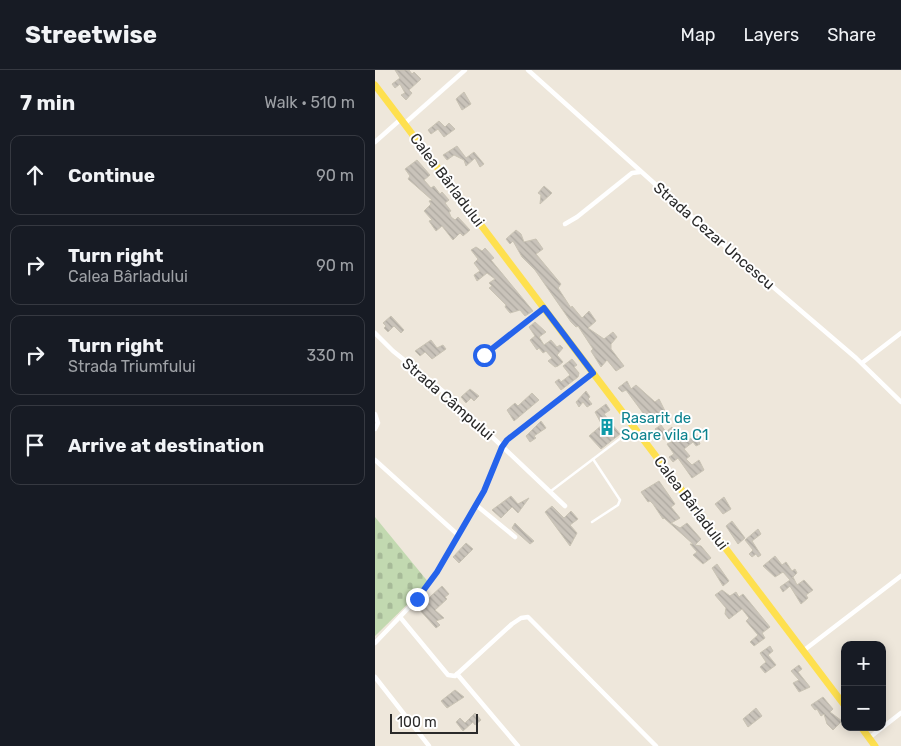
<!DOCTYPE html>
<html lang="en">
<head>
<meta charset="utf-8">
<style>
  body { margin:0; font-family:Rubik,sans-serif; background:#242831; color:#f1f3f6 }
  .controls { position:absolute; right:15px; bottom:15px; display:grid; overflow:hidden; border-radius:10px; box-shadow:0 2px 12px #0003 }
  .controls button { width:45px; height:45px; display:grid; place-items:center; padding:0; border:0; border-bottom:1px solid #363941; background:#171b24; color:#f1f3f6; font:25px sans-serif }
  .scale { position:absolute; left:15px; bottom:12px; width:88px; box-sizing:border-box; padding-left:5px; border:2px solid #2a2a2a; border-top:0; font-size:14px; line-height:18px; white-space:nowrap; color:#2a2a2a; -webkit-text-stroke:4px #fff; paint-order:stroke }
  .stop { position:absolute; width:15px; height:15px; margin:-11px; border:4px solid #2563eb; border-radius:50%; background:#fff }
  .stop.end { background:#2563eb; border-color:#fff; box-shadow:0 1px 5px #0008 }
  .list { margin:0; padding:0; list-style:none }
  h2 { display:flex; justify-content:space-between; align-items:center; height:65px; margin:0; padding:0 20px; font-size:21px }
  h2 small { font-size:16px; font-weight:400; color:#9ea1a6 }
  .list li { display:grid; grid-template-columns:32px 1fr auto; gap:15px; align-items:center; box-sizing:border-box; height:80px; margin:0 10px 10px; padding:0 10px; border:1px solid #363941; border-radius:10px }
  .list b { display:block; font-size:19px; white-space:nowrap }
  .list p { margin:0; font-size:16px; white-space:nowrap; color:#9ea1a6 }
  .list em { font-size:16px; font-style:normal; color:#9ea1a6 }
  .icon { flex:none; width:28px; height:28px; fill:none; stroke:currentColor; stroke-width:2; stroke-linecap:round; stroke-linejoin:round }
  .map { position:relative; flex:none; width:526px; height:676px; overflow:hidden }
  header { display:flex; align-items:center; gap:30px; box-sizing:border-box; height:70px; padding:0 25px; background:#171b24; border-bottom:1px solid #363941 }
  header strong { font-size:24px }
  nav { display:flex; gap:28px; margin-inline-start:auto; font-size:18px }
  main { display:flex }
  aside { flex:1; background:#171b24 }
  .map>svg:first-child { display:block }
</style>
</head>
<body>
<header>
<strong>Streetwise</strong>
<nav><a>Map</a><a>Layers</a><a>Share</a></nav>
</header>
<main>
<aside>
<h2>7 min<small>Walk · 510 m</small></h2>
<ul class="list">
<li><svg class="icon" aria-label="ahead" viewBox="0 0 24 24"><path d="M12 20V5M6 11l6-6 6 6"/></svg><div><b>Continue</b></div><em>90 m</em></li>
<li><svg class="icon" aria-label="right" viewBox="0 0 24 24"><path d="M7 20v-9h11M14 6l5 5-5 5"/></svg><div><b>Turn right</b><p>Calea Bârladului</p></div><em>90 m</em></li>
<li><svg class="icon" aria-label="right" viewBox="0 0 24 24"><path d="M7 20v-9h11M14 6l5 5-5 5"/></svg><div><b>Turn right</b><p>Strada Triumfului</p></div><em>330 m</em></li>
<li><svg class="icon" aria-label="arrive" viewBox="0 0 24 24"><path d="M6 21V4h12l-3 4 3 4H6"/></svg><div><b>Arrive at destination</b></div></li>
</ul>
</aside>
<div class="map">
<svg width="526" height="676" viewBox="0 0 526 676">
  <defs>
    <pattern id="cemetery-stones" width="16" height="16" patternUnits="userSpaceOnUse" patternTransform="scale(1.25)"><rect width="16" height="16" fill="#c2d9b0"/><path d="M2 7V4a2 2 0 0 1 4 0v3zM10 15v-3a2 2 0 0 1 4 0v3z" fill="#a7ba98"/></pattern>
    <pattern id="building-back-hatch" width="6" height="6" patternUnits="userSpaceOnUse" patternTransform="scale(1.25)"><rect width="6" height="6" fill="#c9c3ba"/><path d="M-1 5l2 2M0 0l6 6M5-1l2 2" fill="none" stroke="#ada8a0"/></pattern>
  </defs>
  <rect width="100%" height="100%" fill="#eee7db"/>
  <polygon fill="url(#cemetery-stones)" points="0,447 54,513 0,566"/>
  <g fill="url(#building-back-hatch)" stroke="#c9c3b4">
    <polygon points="20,0 34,0 37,4 39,2 46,9 34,20 37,23 31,30 26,25 30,23 25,14 20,18 17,14 25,8"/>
    <polygon points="89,22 96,34 87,40 81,29"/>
    <polygon points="64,51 70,57 74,53 80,59 69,67 63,59 56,64 53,60"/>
    <polygon points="82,76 91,88 99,82 109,94 105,97 100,88 91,96 89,90 79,85 72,90 68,85"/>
    <polygon points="42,90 55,105 49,110 56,118 59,116 65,124 67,122 74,130 70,133 76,141 74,142 76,147 80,150 83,147 95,160 88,166 85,163 78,170 67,156 61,161 54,151 57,150 49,141 56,134 54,131 57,130 33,109 35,106 30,99"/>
    <polygon points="169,116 177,123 165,134 166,125 163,123"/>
    <polygon points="141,160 146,164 149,172 161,169 168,179 161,184 186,214 183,218 196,238 197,236 207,248 214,241 221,251 213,258 229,269 238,262 242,267 236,274 236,279 249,296 241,301 232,290 226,297 216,281 218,279 203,256 201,257 196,252 160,200 147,187 138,171 135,174 131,169"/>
    <polygon points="101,177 107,181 110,178 119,188 116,190 158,241 150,246 145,240 135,243 130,237 131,235 114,218 117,216 114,213 120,209 112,203 102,211 99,205 105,201 99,193 103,189 96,180"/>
    <polygon points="16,246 29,260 26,263 19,256 13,262 9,258 11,256 8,253"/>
    <polygon points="160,252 171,262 164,267 169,275 176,270 182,277 185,275 188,278 182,285 188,292 183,296 180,297 173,291 177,288 171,281 168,283 164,278 162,280 155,270 160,266 154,257"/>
    <polygon points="56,270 62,278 68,275 71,279 57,289 50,282 45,286 40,281"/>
    <polygon points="197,289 202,295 199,297 204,303 203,307 186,320 180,312 184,309 186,312 195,305 188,296"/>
    <polygon points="252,311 256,319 261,315 280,332 284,329 290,341 274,351 251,320 247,322 243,318"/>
    <polygon points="95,319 104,326 99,331 96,328 91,333 86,327"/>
    <polygon points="211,321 215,327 213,329 217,334 212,337 208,332 204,337 201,332"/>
    <polygon points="157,323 164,330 139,351 132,340 140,333 143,336"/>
    <polygon points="231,334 235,340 229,344 245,364 226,379 214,366 227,355 220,342"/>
    <polygon points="166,351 171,358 159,366 161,368 155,372 151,366"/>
    <polygon points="286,355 291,362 297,357 300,361 289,370 280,359"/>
    <polygon points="322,365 325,374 321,376 318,372 309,379 315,386 311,389 317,395 324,390 329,400 317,408 303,388 298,392 294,387 299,384 292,374 303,369 305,372 311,368 313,370"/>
    <polygon points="284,411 300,434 296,437 305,448 296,453 305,458 312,453 326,469 320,475 326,476 336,488 328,494 318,485 322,482 315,474 318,474 289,448 288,449 278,434 275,431 273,432 266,422"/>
    <polygon points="136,426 143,434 154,428 143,443 137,437 126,448 117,440"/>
    <polygon points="349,427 356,439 348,444 340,434"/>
    <polygon points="177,436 189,448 196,441 203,449 195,455 202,463 195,476 170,442"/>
    <polygon points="357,451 370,468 363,474 351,456"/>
    <polygon points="140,453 149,462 159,471 155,474 137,458"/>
    <polygon points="383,459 386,464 377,471 386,485 383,487 381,484 377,487 374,484 378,480 370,470"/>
    <polygon points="91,473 98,479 84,493 78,487"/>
    <polygon points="400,486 407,495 411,492 417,501 420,499 422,503 416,509 418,507 422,515 429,510 438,520 431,525 433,528 426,534 415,516 408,522 405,517 415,510 408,502 400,507 388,496"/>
    <polygon points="342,494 354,511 348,516 337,498"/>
    <polygon points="67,516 74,524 70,527 72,529 60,540 69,548 61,551 65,555 61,558 43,538"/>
    <polygon points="347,520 355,526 361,522 364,527 368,524 395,557 387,563 390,568 379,576 375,572 383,565 371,551 374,548 367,539 354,549 350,544 351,538 340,525"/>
    <polygon points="395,576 398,581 393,585 401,595 390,603 385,597 391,592 385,583"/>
    <polygon points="424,595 427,599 423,602 435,617 424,622 418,613 424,610 416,601"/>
    <polygon points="80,620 89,627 72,638 66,631"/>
    <polygon points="448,627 458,639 455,642 467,651 458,660 452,654 449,644 446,646 442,639 440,640 436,635"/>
    <polygon points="381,638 387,646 373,657 368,649"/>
    <polygon points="100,643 106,650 100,655 98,652 88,661 81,652 85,648 90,653"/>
  </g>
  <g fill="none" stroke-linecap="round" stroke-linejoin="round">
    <g stroke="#fff" stroke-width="2.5">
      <polyline points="176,421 259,358"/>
      <polyline points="217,452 243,435 245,430 218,389"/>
    </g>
    <g stroke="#fff" stroke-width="4.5">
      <polyline points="153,0 328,157 481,288 526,332"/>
      <polyline points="29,54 90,0"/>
      <polyline points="0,72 26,49"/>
      <polyline points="190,154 202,147 257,103 265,102"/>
      <polyline points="0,263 18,281 74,326 190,436"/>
      <polyline points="109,285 169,238"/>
      <polyline points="487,293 526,263"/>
      <polyline points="0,344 3,353 0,359"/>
      <polyline points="0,390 82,464"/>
      <polyline points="101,435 140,467"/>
      <polyline points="25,547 73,605 80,606 137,554 146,548 153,547 281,676"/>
      <polyline points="0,573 42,529 62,501 109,421 127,377 133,370 218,303"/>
      <polyline points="428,581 526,506"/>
      <polyline points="82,604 143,676"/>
      <polyline points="0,607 54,676"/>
      <polyline points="494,668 526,643"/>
    </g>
    <g stroke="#fee04f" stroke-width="7">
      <polyline points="0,15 470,636"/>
      <polyline points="486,657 500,676"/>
    </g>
  </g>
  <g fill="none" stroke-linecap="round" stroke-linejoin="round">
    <polyline stroke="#2563eb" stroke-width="6" points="42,529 62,502 109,421 127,377 132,370 218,303 169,238 109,285"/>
  </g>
  <defs>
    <g id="building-bare" transform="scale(1.35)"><path d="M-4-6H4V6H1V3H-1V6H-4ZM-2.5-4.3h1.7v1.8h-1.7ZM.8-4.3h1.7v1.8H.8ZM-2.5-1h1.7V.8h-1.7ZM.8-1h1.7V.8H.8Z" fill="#0f9aa8" stroke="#fff" stroke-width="2.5" paint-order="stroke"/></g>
  </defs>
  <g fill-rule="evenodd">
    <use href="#building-bare" x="232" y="357"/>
  </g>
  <g text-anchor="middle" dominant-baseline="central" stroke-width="4" stroke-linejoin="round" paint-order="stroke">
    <g font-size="15" fill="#2a2a2a" stroke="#fff">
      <text transform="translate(72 110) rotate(53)">Calea Bârladului</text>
      <text transform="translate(339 166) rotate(41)">Strada Cezar Uncescu</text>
      <text transform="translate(73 329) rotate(41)">Strada Câmpului</text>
      <text transform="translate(316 433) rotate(53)">Calea Bârladului</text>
    </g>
    <g font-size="15" fill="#0d838f" stroke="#fff" text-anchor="start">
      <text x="246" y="348">Rasarit de<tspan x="246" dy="17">Soare vila C1</tspan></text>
    </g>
  </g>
</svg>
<div class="controls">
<button>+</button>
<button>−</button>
</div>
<div class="scale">100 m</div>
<div class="stop" style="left:109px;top:285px"></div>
<div class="stop end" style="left:42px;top:529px"></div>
</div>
</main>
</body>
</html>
